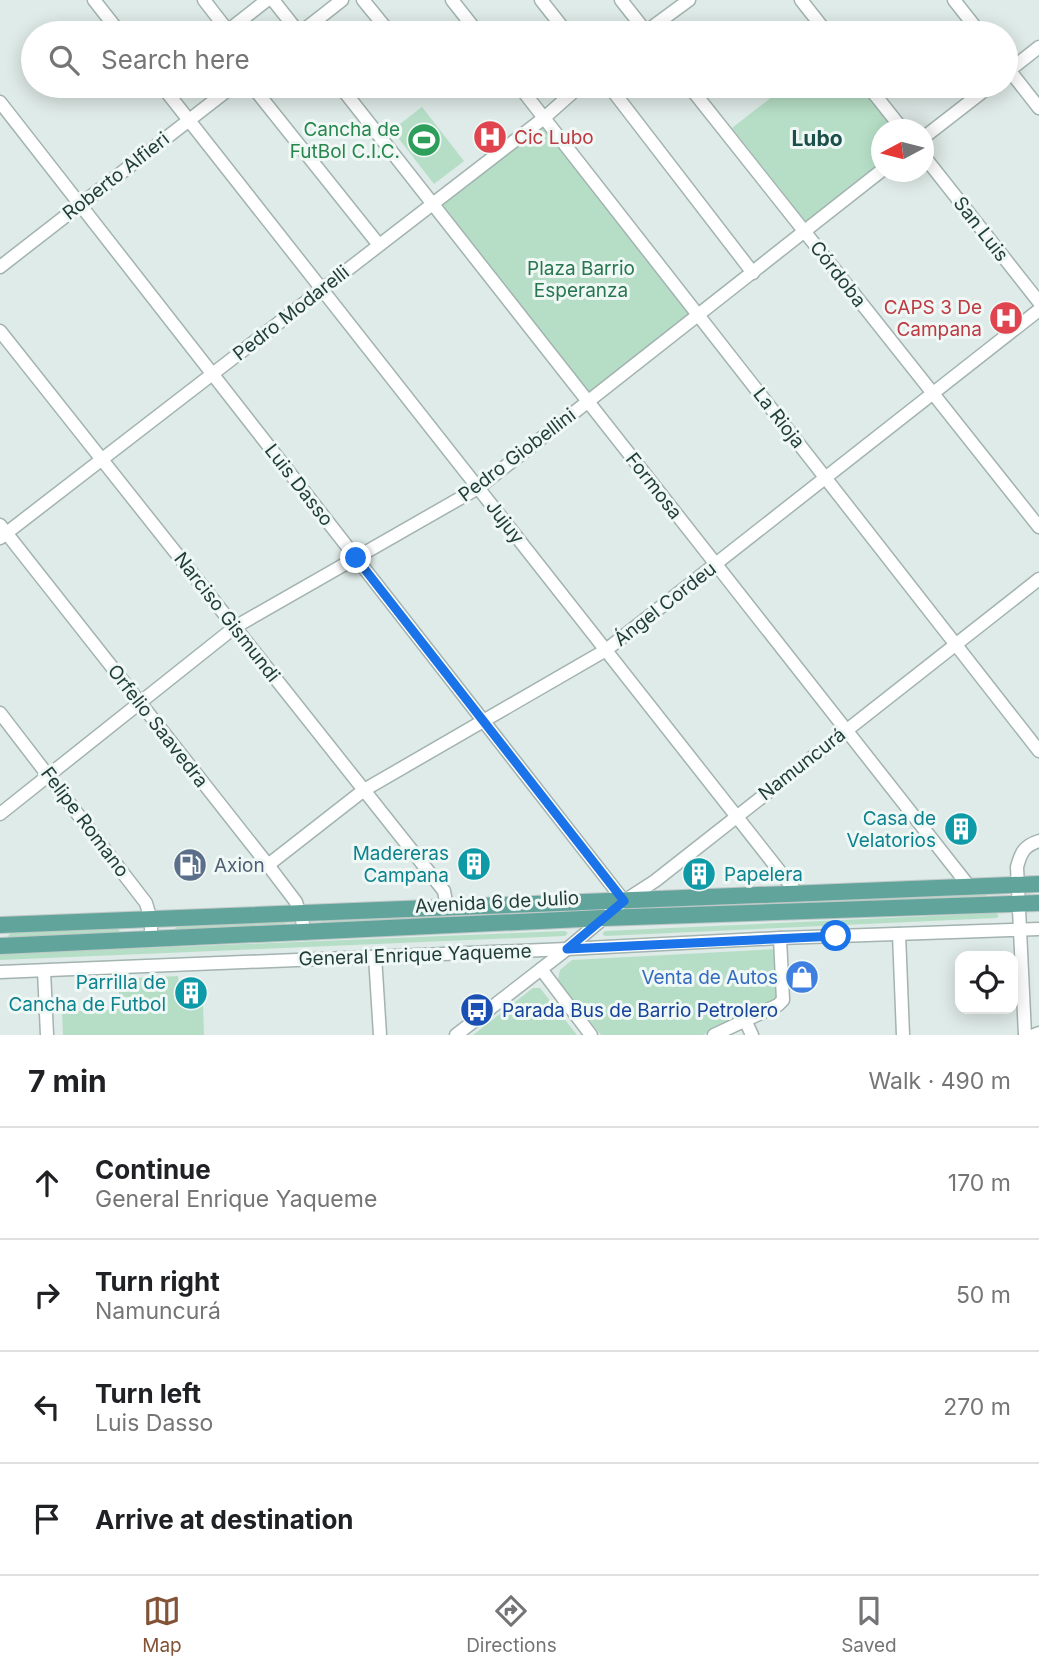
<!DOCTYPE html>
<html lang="en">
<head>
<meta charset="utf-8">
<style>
  body { margin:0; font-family:Inter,sans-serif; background:#f2f2f2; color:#202124 }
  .controls { position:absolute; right:21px; bottom:21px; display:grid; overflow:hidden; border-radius:14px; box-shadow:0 4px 18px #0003 }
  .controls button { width:63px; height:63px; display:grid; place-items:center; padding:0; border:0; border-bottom:2px solid #e0e0e0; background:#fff; color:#202124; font:35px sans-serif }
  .compass { position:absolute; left:871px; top:119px; width:63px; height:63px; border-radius:50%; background:#fff; box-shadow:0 4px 18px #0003; rotate:263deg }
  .stop { position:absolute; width:21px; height:21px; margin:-16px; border:5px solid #1a73e8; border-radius:50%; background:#fff }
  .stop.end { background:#1a73e8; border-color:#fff; box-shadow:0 2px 7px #0008 }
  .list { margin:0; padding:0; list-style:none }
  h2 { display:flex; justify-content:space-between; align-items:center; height:91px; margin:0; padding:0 28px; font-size:30px }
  h2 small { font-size:23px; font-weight:400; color:#757577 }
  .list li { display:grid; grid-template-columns:46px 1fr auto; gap:21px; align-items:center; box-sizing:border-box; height:112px; padding:0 28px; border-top:2px solid #e0e0e0 }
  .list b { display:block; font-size:26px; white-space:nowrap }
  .list p { margin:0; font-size:23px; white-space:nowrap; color:#757577 }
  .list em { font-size:23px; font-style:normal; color:#757577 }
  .icon { flex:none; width:38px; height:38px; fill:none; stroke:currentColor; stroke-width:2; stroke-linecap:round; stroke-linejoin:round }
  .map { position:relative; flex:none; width:1039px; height:1035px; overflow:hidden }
  .search { position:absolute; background:#fff; box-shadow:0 4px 18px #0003; left:21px; right:21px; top:21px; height:77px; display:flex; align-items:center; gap:18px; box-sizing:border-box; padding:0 24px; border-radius:38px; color:#757577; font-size:26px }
  .sheet { height:539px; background:#fff }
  nav { display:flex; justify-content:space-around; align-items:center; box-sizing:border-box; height:98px; border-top:2px solid #e0e0e0; background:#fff; font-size:19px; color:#757577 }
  nav a { display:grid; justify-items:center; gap:4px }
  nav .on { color:#835337 }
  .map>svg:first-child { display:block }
</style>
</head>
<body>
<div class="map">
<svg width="1039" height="1035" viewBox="0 0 1039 1035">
  <rect width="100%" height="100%" fill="#dfebe8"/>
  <g fill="#b6dec6">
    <polygon points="786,86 860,86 895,129 881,130 881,162 806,222 732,128"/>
    <polygon points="422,107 464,161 434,184 392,130"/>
    <polygon points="544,126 690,315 589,394 443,205"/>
    <polygon points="989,894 986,896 730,907 727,905 728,903"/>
    <polygon points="581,908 582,912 322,924 321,922 324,920"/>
    <polygon points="996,913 999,916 996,918 605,936 602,934 605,931"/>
    <polygon points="284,921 286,926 176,930 175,929 177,926"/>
    <polygon points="118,928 120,933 11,938 8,936 11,933"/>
    <polygon points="565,931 568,933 565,936 0,960 0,954"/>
    <polygon points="776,949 779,999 703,1035 601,1035 558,980 560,970 572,960"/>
    <polygon points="178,976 180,1005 203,1005 204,1035 63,1035 62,1012 120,1009 118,979"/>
    <polygon points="533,988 540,988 577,1035 473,1035"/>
  </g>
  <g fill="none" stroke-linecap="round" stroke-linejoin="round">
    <g stroke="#a2b3b0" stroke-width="15">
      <g id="minor">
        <polyline points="94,0 120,33"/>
        <polyline points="204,0 228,31"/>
        <polyline points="273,0 299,33"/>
        <polyline points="363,0 390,33"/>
        <polyline points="452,0 478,33"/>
        <polyline points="541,0 567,33"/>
        <polyline points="621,0 647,33"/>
        <polyline points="801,0 827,33"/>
        <polyline points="954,0 980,33"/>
        <polyline points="225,33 267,0"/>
        <polyline points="300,33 342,0"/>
        <polyline points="644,33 689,0"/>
        <polyline points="1006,66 1039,108"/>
        <polyline points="1006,73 1039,47"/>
        <polyline points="162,86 796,892"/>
        <polyline points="252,86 379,245"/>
        <polyline points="340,86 968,885"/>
        <polyline points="431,86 435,90"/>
        <polyline points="519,86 1039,751"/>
        <polyline points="609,86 753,273"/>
        <polyline points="689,86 1039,527"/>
        <polyline points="868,86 903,130"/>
        <polyline points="0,102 624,901"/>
        <polyline points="923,138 990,86"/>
        <polyline points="923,155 1039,302"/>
        <polyline points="0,267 233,86"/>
        <polyline points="0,331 444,891 447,907"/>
        <polyline points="0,525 268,865 296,902 306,933"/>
        <polyline points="0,538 544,118 580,86"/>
        <polyline points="0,713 146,903 151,920 151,939"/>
        <polyline points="0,814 235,627 478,488 881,171"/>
        <polyline points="268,865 364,790 606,650 1039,310"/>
        <polyline points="899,934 903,1035"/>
        <polyline points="375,956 380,1035"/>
        <polyline points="541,969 591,1035"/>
        <polyline points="44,971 47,1035"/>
        <polyline points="0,972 567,949 780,938 1039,929"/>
        <polyline points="745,1020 752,1035"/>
        <polyline points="456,1035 567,949 624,901 655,881 1039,579"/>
        <polyline points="714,1035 778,1005 783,1000 780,938"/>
        <path d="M1025,1035L1017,867C1021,852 1024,846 1039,841"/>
        <polyline points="1034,1035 1039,1033"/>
      </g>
    </g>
    <g stroke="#c0c8c7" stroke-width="18">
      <g id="major">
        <polyline points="0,925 1039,884"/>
        <polyline points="0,946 603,918 1039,903"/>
      </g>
    </g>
    <use href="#minor" stroke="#fff" stroke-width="12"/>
    <use href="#major" stroke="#60a49c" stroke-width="16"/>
  </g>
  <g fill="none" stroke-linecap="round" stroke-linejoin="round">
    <polyline stroke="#1a73e8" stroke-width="9" points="356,558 624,901 567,949 836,936"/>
  </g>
  <defs>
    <g id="hospital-disc" transform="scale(1.75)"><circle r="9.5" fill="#e0444e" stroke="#f0f8f5"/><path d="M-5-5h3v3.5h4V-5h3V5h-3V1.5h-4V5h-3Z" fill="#fff"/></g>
    <g id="stadium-disc" transform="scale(1.75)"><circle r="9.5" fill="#2e9e5b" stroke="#f0f8f5"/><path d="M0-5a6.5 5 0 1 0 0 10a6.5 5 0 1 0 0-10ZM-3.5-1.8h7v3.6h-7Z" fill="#fff"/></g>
    <g id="building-disc" transform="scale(1.75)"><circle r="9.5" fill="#0f9aa8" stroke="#f0f8f5"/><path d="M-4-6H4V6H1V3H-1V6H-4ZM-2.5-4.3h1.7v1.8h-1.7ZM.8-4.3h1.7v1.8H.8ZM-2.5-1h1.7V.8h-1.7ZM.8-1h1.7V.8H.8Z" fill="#fff"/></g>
    <g id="fuel-disc" transform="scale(1.75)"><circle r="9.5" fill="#5c6f8a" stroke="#f0f8f5"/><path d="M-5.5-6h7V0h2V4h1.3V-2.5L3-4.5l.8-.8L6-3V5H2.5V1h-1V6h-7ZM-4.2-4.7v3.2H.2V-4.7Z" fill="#fff"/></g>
    <g id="shop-disc" transform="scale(1.75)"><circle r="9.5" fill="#3f7fe0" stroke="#f0f8f5"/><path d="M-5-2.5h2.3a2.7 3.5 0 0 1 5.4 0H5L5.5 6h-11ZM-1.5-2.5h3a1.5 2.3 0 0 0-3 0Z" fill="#fff"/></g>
    <g id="bus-disc" transform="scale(1.75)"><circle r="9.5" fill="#1a4fb4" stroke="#f0f8f5"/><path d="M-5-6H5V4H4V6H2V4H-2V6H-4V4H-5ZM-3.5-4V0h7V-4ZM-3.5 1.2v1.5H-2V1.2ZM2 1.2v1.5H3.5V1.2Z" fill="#fff"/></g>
  </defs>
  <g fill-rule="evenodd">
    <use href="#hospital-disc" x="490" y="137"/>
    <use href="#stadium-disc" x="424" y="140"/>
    <use href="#hospital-disc" x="1006" y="318"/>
    <use href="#building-disc" x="961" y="829"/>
    <use href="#building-disc" x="474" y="864"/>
    <use href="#fuel-disc" x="190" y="865"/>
    <use href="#building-disc" x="699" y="874"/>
    <use href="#shop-disc" x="802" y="977"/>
    <use href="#building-disc" x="191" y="993"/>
    <use href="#bus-disc" x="477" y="1010"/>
  </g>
  <g text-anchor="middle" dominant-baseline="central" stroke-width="6" stroke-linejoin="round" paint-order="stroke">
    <g font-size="19" fill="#27864d" stroke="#f0f8f5" text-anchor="end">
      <text x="400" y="129">Cancha de<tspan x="400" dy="22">FutBol C.I.C.</tspan></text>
    </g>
    <g font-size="19" fill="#be3a42" stroke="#f0f8f5" text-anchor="start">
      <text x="514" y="137">Cic Lubo</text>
      <text x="982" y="307" text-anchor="end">CAPS 3 De<tspan x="982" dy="22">Campana</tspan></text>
    </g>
    <g font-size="19" fill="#1f3c38" stroke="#f0f8f5">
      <text transform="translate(116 176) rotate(-38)">Roberto Alfieri</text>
      <text transform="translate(981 229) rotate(52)">San Luis</text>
      <text transform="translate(838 274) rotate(52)">Córdoba</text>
      <text transform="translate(291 313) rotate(-38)">Pedro Modarelli</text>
      <text transform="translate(779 418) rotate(52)">La Rioja</text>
      <text transform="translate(517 455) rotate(-37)">Pedro Giobellini</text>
      <text transform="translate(299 485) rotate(52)">Luis Dasso</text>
      <text transform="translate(654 486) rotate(52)">Formosa</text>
      <text transform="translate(505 522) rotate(52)">Jujuy</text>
      <text transform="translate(665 604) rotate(-38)">Ángel Cordeu</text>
      <text transform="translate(227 617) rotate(52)">Narciso Gismundi</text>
      <text transform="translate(158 726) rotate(52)">Orfelio Saavedra</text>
      <text transform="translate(802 764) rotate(-38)">Namuncurá</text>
      <text transform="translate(85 822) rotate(53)">Felipe Romano</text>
      <text transform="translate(497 902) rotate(-3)">Avenida 6 de Julio</text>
      <text transform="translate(415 955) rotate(-2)">General Enrique Yaqueme</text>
    </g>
    <g font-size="19" fill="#277650" stroke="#f0f8f5">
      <text x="581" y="268">Plaza Barrio<tspan x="581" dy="22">Esperanza</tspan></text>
    </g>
    <g font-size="19" fill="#0d838f" stroke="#f0f8f5" text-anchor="end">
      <text x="936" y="818">Casa de<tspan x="936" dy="22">Velatorios</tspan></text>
      <text x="449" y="853">Madereras<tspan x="449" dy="22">Campana</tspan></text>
      <text x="724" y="874" text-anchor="start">Papelera</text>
      <text x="166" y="982">Parrilla de<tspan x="166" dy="22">Cancha de Futbol</tspan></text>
    </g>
    <g font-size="19" fill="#4e5e75" stroke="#f0f8f5" text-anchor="start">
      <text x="214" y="865">Axion</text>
    </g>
    <g font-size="19" fill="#366cbe" stroke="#f0f8f5" text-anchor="end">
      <text x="778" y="977">Venta de Autos</text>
    </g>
    <g font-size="19" fill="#164399" stroke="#f0f8f5" text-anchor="start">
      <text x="502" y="1010">Parada Bus de Barrio Petrolero</text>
    </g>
    <g font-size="21" font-weight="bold" fill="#1a4f4a" stroke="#f0f8f5">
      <text x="817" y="138">Lubo</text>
    </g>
  </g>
</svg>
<div class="controls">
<button><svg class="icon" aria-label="locate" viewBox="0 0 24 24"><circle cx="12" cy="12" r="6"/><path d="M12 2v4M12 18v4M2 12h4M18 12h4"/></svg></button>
</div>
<svg class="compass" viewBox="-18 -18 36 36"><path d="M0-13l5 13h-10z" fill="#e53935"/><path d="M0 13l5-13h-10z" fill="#757577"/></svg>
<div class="stop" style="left:836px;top:936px"></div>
<div class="stop end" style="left:356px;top:558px"></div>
<div class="search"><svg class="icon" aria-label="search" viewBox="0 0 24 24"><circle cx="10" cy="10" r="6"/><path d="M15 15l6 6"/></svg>Search here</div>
</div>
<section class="sheet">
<h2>7 min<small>Walk · 490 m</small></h2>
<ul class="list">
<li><svg class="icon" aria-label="ahead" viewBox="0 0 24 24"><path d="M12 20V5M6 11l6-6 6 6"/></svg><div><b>Continue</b><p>General Enrique Yaqueme</p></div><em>170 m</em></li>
<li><svg class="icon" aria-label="right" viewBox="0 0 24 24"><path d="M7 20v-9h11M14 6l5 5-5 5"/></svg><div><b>Turn right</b><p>Namuncurá</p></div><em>50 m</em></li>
<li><svg class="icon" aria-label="left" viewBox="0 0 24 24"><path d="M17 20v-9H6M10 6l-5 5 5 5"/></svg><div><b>Turn left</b><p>Luis Dasso</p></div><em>270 m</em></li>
<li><svg class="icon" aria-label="arrive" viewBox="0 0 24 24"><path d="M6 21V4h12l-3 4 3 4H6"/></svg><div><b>Arrive at destination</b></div></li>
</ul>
</section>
<nav>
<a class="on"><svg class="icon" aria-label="map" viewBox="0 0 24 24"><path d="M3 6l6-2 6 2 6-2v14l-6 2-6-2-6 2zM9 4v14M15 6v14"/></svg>Map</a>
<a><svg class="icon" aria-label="directions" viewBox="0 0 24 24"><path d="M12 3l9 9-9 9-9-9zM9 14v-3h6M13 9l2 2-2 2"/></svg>Directions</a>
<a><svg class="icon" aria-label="saved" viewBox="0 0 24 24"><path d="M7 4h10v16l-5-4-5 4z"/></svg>Saved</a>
</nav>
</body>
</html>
